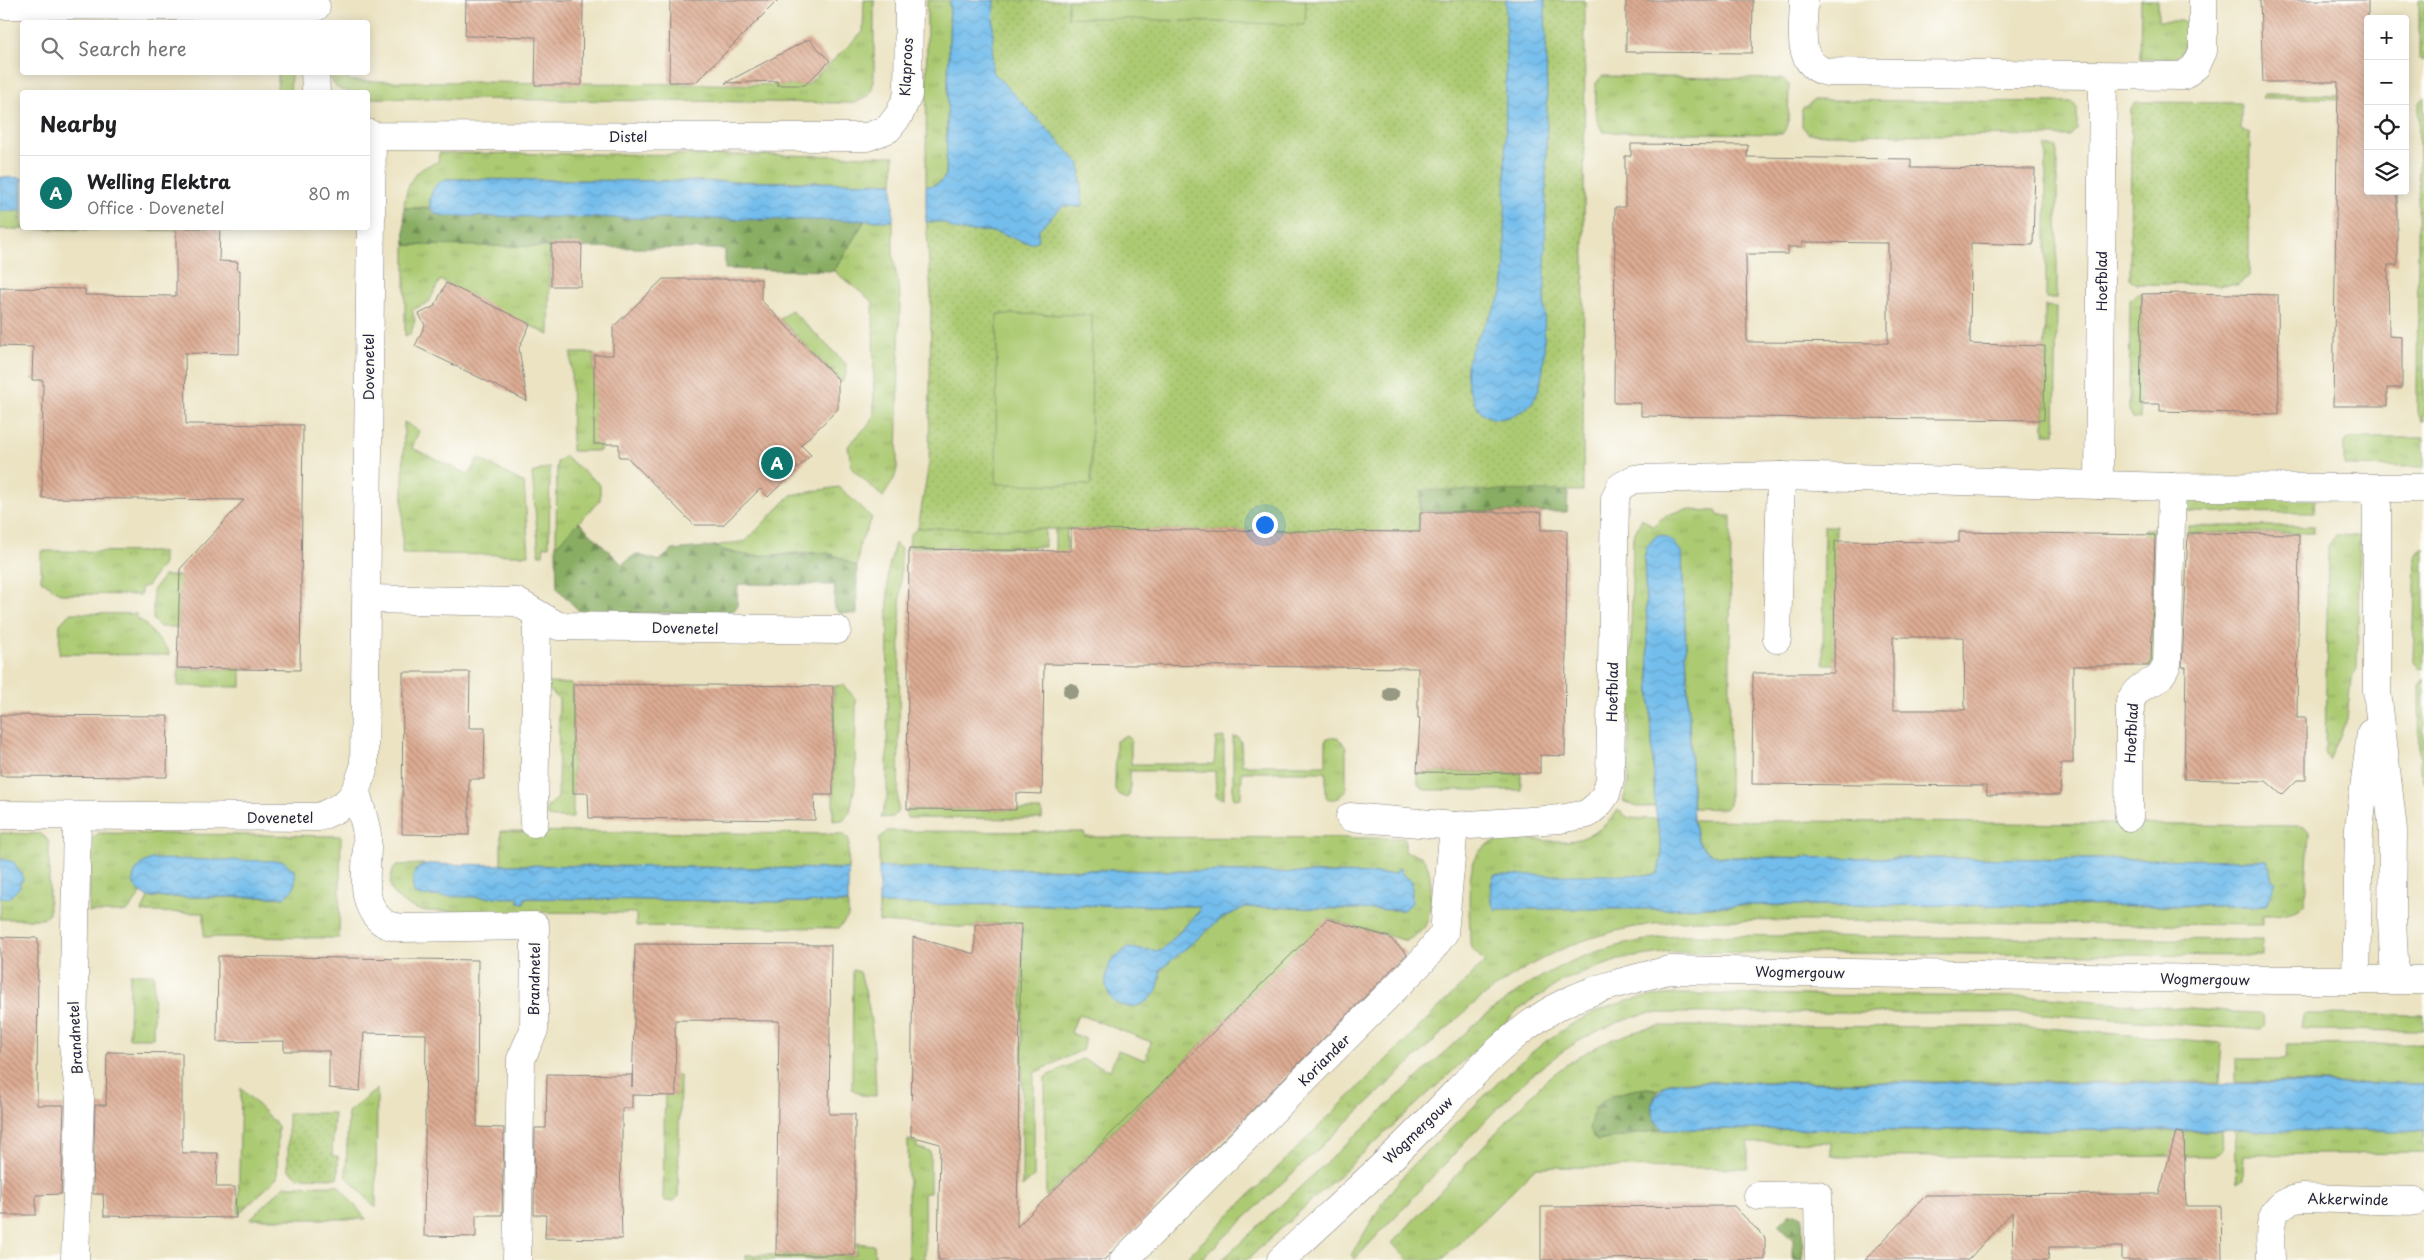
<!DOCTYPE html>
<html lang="en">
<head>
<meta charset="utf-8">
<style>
  body { margin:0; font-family:"Playpen Sans",sans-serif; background:#f2f2f2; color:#202124 }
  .controls { position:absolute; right:15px; top:15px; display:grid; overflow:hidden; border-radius:5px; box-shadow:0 2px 12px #0003 }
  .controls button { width:45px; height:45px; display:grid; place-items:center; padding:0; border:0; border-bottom:1px solid #e0e0e0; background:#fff; color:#202124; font:25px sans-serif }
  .you { position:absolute; left:1264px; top:524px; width:18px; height:18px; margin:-12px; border:4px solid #fff; border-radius:50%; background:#1a73e8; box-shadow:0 0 0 8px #1a73e833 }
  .badge { display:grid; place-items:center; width:32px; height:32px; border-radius:50%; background:#0f766e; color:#fff; font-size:16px; font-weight:700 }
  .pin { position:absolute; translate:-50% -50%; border:2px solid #fff; box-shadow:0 1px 5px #0006 }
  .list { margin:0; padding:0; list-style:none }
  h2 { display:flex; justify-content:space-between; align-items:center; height:65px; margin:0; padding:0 20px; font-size:21px }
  h2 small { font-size:16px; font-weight:400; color:#757577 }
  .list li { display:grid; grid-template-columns:32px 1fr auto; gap:15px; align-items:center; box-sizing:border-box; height:75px; padding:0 20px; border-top:1px solid #e0e0e0 }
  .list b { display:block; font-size:19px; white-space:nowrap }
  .list p { margin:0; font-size:16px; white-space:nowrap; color:#757577 }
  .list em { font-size:16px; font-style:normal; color:#757577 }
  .icon { flex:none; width:28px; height:28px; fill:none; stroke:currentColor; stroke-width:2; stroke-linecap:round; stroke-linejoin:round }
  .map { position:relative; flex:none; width:2424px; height:1260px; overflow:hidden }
  .search { position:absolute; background:#fff; box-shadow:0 2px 12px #0003; left:20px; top:20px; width:350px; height:55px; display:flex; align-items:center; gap:12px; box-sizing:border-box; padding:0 18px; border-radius:5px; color:#757577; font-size:19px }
  .panel { position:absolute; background:#fff; box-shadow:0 2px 12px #0003; left:20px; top:90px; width:350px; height:140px; border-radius:5px }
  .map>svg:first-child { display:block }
</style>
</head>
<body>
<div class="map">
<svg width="2424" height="1260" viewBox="0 0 2424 1260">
  <defs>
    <pattern id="grass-tufts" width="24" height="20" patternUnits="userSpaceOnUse" patternTransform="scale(1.25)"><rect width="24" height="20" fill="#acca72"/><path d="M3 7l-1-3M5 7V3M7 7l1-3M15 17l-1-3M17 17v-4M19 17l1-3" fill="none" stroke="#94ad64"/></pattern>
    <pattern id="forest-firs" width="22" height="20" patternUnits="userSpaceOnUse" patternTransform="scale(1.25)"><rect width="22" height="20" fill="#89ae64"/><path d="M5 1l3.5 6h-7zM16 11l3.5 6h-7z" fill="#708d54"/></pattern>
    <pattern id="park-dots" width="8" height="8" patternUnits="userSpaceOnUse" patternTransform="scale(1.25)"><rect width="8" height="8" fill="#acca72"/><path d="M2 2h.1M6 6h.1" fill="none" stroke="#94ad64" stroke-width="1.8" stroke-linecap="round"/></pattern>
    <pattern id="water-waves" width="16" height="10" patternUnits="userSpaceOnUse" patternTransform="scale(1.25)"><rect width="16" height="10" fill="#73bdec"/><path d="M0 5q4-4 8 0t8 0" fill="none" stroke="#63a2cb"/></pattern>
    <pattern id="building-back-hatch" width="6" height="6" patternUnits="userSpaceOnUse" patternTransform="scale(1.25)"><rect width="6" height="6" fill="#ddac93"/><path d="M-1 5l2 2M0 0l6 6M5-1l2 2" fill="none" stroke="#b38c79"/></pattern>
  </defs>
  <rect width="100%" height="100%" fill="#fdfcf7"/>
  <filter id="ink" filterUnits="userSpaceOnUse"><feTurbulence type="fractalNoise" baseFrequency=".02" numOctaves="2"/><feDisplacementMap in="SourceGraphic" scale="10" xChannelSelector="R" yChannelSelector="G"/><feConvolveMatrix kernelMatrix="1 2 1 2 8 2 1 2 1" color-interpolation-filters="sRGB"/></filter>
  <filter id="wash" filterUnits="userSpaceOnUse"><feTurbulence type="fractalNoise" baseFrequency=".0096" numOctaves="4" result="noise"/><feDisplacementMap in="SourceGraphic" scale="20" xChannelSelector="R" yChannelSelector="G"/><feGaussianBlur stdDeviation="1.12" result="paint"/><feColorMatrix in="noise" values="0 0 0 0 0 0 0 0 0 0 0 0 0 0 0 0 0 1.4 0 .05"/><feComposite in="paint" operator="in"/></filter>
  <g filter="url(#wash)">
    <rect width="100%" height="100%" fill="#ebe3c2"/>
    <g fill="url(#grass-tufts)" stroke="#677656">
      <path d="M864,0H874V81L870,95L855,103L368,98V92C351,92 330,94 331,73L343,72L351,81L807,85L863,32Z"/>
      <path d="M927,0H950L946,175C941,183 936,186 926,186Z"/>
      <path d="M2141,0H2158V21H2182L2188,24C2188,63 2172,59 2140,59Z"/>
      <polygon points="2419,0 2424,0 2424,61 2419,58"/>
      <polygon points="278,73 291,73 290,92 277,92"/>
      <path d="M1602,76L1782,79L1789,85L1788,125L1782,134L1603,132C1593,118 1596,100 1596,83Z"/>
      <polygon points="2264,94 2368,95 2368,99 2262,98"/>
      <polygon points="2424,97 2424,421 2422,421 2417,412 2419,102"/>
      <polygon points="1814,100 2072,102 2077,108 2077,129 2070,136 1809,134 1802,126 1802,109"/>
      <rect x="2046" y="147" width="11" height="151"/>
      <path d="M439,153L894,156L893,183L446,179L430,198V208H404C406,184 413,169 438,162Z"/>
      <polygon points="0,211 22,211 22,228 240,228 240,231 0,229"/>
      <polygon points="865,220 893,221 893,254 900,297 897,469 894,479 883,497 852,469 848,446 871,422 874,414 873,302 834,271"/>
      <polygon points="405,245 550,246 549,335 440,280 429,302 412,310 415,320 411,333 405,336"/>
      <polygon points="2137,293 2142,293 2140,419 2133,418 2129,410 2130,300"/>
      <polygon points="2045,306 2057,307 2055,434 2044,434"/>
      <polygon points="791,310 846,364 847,372 842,382 780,319"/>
      <polygon points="571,353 594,353 595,443 600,443 600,451 572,451"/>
      <polygon points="404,422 419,431 412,448 469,475 478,458 524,483 529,555 402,554"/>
      <polygon points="2348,438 2424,438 2424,467 2344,466 2344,444"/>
      <polygon points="565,456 600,485 600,500 556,546 557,462"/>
      <polygon points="550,467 549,546 544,546 543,555 539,555 532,473"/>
      <path d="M839,487L872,518L860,543L857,567C847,562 837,554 825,553C788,550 750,564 715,546L746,541L791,495Z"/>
      <polygon points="2315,497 2314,513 2188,512 2190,500"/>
      <path d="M1686,510L1716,511L1719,516H1731L1729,805L1725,809L1693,808L1682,554L1644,558L1655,807H1637L1623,801L1628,784L1633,537L1642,518L1653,527C1662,516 1672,512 1686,510Z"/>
      <polygon points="921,525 1045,526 1045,547 909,547 910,535"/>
      <polygon points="1055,526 1067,526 1067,663 1055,649"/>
      <polygon points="1824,526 1836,526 1835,664 1823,664"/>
      <rect x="2188" y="526" width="126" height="7"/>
      <polygon points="2144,529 2155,529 2158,534 2158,656 2151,667 2143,666"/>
      <polygon points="2336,535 2360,536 2357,669 2351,679 2347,719 2329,760 2325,753 2328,546"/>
      <polygon points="895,543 901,549 898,811 893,817 881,818 887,797 888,570"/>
      <polygon points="2424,548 2424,669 2420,668 2413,660 2416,554"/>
      <polygon points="41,551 163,552 163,564 147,586 141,587 141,595 61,594 41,580"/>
      <polygon points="163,576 181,576 179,627 160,627 153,620 153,591"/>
      <polygon points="70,613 137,614 138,620 141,620 169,651 169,655 59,654 60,624"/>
      <polygon points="178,669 241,669 241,687 178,686"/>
      <polygon points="2424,679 2424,784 2420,770 2419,686"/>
      <polygon points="548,683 573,684 573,818 552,818 546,814 546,808 558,798 559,699 547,688"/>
      <polygon points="843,685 856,699 855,785 850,812 843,820 833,821 834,686"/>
      <polygon points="1126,735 1131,739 1131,764 1214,764 1216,738 1224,737 1224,799 1216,797 1215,771 1130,771 1130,794 1127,798 1117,794 1115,789 1116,741"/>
      <polygon points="1233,737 1238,737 1241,742 1242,765 1326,765 1326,739 1330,737 1340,739 1346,748 1346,791 1339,798 1328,800 1326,797 1326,772 1242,772 1241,798 1233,799"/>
      <polygon points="1417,772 1521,773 1521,790 1425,790 1418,785"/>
      <polygon points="907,809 1042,810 1042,819 907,818"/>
      <path d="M1618,810L1629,818L1657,819L1662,853L1658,873L1654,875L1591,876L1491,883V903L1664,909L1745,905L2265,906L2273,888L2267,860L1719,857C1697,846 1698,843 1693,820L2297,826L2305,827L2309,832L2305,902C2297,915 2276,915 2262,915V925L1695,920C1601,926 1546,948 1472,1005L1200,1260H1184L1485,962L1471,948L1470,942C1470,919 1466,879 1475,858C1491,824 1551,848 1579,839C1596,834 1608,824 1618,810Z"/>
      <polygon points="501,831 843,834 849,839 848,869 501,865"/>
      <path d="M887,831L1084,832L1085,837L1405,838V852C1412,853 1418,854 1423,858C1434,869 1433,913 1425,926C1422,932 1413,936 1407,941L1328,919L1046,1197L1045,1077L1082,1059L1110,1070L1118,1050L1145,1060L1151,1042L1078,1014L1071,1033L1086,1039L1082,1050L1034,1073V1177L1022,1187V924H976L975,928L879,922V904L1198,906L1200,910L1161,951L1127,948L1111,961L1161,980L1160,970L1221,919L1245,907L1403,910L1401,869H1397L1396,873L1390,874L879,867V839Z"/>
      <polygon points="0,833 40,834 45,837 49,842 49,914 43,919 0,919 0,898 9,898 20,873 3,859 0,859"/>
      <polygon points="99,833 341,836 339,938 204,937 204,913 142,912 148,897 283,897 136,887 141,894 127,912 89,912 91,844 92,838"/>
      <path d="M425,864L415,871L413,887L519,898L524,903V898L848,903V917L839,928L636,926V913L422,911C399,903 380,891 396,865Z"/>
      <path d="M1684,935L2262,940V956L1669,952L1621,959L1564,980L1521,1008L1247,1260H1222L1476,1023C1547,966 1593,944 1684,935Z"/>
      <path d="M853,970L860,972C873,1015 875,1052 876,1096L861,1095L852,1089Z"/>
      <polygon points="130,974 154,974 153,1038 129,1038"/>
      <path d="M1682,994L2047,997L2228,1012L2260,1013L2263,1015L2264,1027L2261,1030L2029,1013H1648C1560,1036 1516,1088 1457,1151C1423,1187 1389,1223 1355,1259L1351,1255C1367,1230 1381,1202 1401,1179C1420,1156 1444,1136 1465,1115C1531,1050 1583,996 1682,994Z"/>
      <polygon points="2308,1014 2424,1015 2424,1031 2305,1030 2301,1027 2303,1015"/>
      <path d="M1659,1026L2036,1027L2222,1043L2219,1082H1670L1658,1090L1647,1088L1592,1136L1597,1141L1663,1129L2221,1131L2222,1150L2214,1156L1836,1157L1831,1155V1142L1748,1143V1168L1536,1167L1442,1260H1408L1392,1243L1539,1087C1573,1055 1613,1035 1659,1026Z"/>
      <polygon points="2424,1044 2424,1084 2235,1082 2235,1059 2286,1059 2287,1045"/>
      <polygon points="665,1075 680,1075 678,1197 674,1201 663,1201"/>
      <polygon points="241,1088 278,1126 277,1178 238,1215"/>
      <polygon points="377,1089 376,1208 346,1176 348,1112"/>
      <polygon points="2235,1128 2424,1131 2424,1153 2244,1155 2243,1179 2237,1183"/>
      <polygon points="908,1140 917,1143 917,1148 930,1151 930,1193 924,1193 925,1260 908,1260"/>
      <polygon points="338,1185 366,1219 250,1219 284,1186"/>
      <polygon points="857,1243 874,1245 875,1260 746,1260 746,1255 856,1255"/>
    </g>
    <g fill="url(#forest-firs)" stroke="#566850">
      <polygon points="404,208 430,208 436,214 865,220 834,271 725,269 725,249 405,245"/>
      <polygon points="1429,483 1561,484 1568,492 1567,512 1420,511 1422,492"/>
      <polygon points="579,522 622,564 636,554 659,561 673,550 715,546 727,552 755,556 827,553 841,558 857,567 857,614 839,613 834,607 835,585 738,584 737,607 731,613 581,613 557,588 556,546"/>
      <path d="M1647,1088L1658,1090C1650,1104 1649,1119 1663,1129L1597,1141L1589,1129C1591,1123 1592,1114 1595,1109C1605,1094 1631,1090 1647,1088Z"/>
      <polygon points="1795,1213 1802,1216 1803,1260 1793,1260 1793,1239 1778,1225 1789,1214"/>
    </g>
    <g fill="url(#park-dots)" stroke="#677656">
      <polygon points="992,0 1585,0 1583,491 1421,490 1418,532 918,528 929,463 931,298 926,215 991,216"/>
      <polygon points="2136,102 2241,103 2241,129 2250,133 2249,276 2237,285 2136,284 2130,279 2131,109"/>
      <polygon points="288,1113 334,1113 332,1156 338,1156 338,1178 298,1177 288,1169"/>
    </g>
    <g fill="#acca72" stroke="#677656">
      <polygon points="1068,0 1306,0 1305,25 1068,17"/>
      <polygon points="997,314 1092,315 1091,485 996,484"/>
    </g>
    <g fill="url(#water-waves)" stroke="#4a7094">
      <path d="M950,0H994L992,71L1080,164L1082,207L1063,206L1038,230L1039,240L1032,243C1018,242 1006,234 993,232C975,229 958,236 943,222H926V186C936,186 941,183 946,175Z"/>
      <path d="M1506,0H1545L1547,98L1544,361C1542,375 1541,389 1533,401C1528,408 1519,413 1511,416C1484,427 1471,403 1467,379C1463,349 1489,322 1501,296C1505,286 1504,272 1505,262Z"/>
      <polygon points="0,177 22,178 22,211 0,211"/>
      <path d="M446,179L893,183V221L447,216L436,214L430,208C430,193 432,185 446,179Z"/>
      <path d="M1657,535C1671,537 1675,542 1682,554L1693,820C1698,843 1697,847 1719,857L2267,860L2272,879L2276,881L2266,906L1745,905L1664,909H1495C1488,899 1490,886 1494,875H1654L1658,873L1662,853L1655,807L1644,558L1647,546Z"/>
      <polygon points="0,859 14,862 20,873 22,873 23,881 20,882 20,887 9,898 0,898"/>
      <path d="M151,859L283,861L295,871C296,885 295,891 283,897H148C126,887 130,868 151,859Z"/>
      <path d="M425,864L848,869V903L525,898L524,903L518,902L519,898L421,896L414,893C411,880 412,869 425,864Z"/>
      <path d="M879,867L1390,874L1396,873V869H1401L1402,874L1412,881V903L1403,910L1245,907L1221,919L1160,970C1164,1012 1109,1020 1106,984C1105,977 1108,968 1111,961L1127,948L1161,951L1200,911L1198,906L879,904Z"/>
      <path d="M1670,1082L2424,1084V1131L1663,1129C1643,1114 1653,1094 1670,1082Z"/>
    </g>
    <g id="blocks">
      <g fill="url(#building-back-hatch)" fill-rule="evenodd">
        <polygon points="466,0 583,0 582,85 535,85 536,37 465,36"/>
        <polygon points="670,0 778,0 696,82 669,82"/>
        <polygon points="1626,0 1753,0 1752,53 1626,52"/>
        <polygon points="2260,0 2368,0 2368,191 2397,191 2397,265 2388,265 2389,336 2402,337 2402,388 2387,388 2387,406 2333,406 2338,82 2263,82"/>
        <polygon points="809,39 830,61 805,85 777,85 777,81 725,83"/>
        <path d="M1631,144L1748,145L1747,157L1911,159V168L2035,169L2033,245L1971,243L1970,344L2045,346L2044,420L1641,416V403H1614L1615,207H1625V156H1631ZM1802,242L1888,243V343L1747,342L1746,254H1788V247H1802Z"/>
        <polygon points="176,228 220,228 219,261 238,262 237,270 240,270 239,354 185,353 186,424 303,425 300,670 177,668 180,569 244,500 42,498 43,380 32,380 33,347 0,346 0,288 85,289 85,295 176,296"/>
        <polygon points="551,244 582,244 581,286 551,286"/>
        <polygon points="663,279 761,279 761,300 838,379 838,409 801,445 811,455 768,497 760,489 723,525 694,525 627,457 619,457 619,444 594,444 594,355 613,355 613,327"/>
        <polygon points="446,283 530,324 519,348 527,401 415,346 425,325 419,314 435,306"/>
        <polygon points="2183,293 2278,295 2279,414 2160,411 2160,404 2140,404 2142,294"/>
        <polygon points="1420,512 1542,512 1541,530 1567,530 1565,756 1540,755 1540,773 1417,772 1420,718 1418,718 1418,668 1044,664 1042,794 1016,793 1016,810 907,809 909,549 1071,551 1071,529 1420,532"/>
        <path d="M1959,532L2155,535L2151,660L2148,666H2073V763H2061L2060,795H1987L1986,786L1752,784L1753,673H1834L1835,541L1959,542ZM1893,637H1964L1965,710H1893Z"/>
        <polygon points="2188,533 2299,534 2297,718 2306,718 2306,780 2297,780 2282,795 2266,781 2184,779 2186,667 2182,667"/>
        <polygon points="403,672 470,672 469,728 485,728 484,779 469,779 469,835 402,834"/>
        <polygon points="573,684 833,686 833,795 814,795 815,820 589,818 588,793 573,793"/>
        <polygon points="0,715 168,716 167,777 0,776"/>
        <polygon points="1327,919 1389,937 1407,954 1104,1260 938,1260 940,1144 911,1136 913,937 975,954 975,924 1021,924 1017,1227"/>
        <polygon points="0,937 38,938 37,1105 64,1105 61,1194 36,1195 36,1215 0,1215"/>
        <polygon points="635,944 831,945 829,1114 855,1114 855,1255 776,1255 779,1021 675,1020 676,1096 632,1095 632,1108 622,1108 622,1153 620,1153 622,1239 545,1238 546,1215 534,1215 535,1128 546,1128 547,1074 632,1075 632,1087 634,1024"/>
        <polygon points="218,956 478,960 477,1127 504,1128 502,1215 476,1215 476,1237 424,1236 426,1034 364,1033 360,1091 329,1088 329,1051 284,1051 284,1041 217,1042"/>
        <polygon points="107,1052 182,1053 182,1153 218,1153 216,1187 235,1187 236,1218 104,1216 103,1194 93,1194 95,1105 106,1105"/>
        <polygon points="2176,1132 2184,1133 2186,1206 2221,1206 2222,1260 2122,1260 2122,1247 2049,1247 2048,1260 2013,1260 2012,1212 1968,1260 1865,1260 1926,1195 2159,1194"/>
        <polygon points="1734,1206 1765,1238 1765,1260 1666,1258 1541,1260 1541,1207"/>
      </g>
    </g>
  </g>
  <g filter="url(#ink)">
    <use href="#blocks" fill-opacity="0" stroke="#86827e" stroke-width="1"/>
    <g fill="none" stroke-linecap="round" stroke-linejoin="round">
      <g stroke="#86827e" stroke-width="29">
        <g id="minor">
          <path d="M1804,0C1804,27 1794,64 1827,72L2183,76L2196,66L2203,51V0"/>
          <polyline points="0,5 316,7"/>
          <polyline points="315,72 316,92"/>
          <polyline points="368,133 372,136 867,137 888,129 899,115 908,95 909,0"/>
          <polyline points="2099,485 2103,77"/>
          <polyline points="2377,488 2377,691 2393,830 2392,920 2395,979"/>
          <polyline points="367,599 517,602 558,626 837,630"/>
          <polyline points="1777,639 1781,476"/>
          <path d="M356,792C360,806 365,821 367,834C369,862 356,904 384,923C388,926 397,927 402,928L535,926L534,1030L521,1059L517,1260"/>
          <path d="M0,815L319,817C350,804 354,799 364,767L372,136"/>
          <polyline points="1350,817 1454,826 1560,819 1587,814 1599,804 1606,794 1610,779 1615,499 1620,487 1634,479 1781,476 2172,487 2424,488"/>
          <path d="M2129,817L2130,702C2143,675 2156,692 2167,664L2172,487"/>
          <polyline points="534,823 537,614"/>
          <polyline points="2356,980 2359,829 2371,733"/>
          <polyline points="1758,1196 1818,1195 1819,1260"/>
          <polyline points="75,1260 80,1099 73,1044 77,816"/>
          <polyline points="1124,1260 1424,959 1444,933 1454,826"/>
          <path d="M1281,1260C1327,1217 1375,1175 1419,1130C1460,1090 1496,1045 1545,1014C1582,990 1626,981 1669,970L2275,980H2424"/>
          <path d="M2271,1260C2270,1230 2265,1203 2302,1198L2415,1201"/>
        </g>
      </g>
      <use href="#minor" stroke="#fff" stroke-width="28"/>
    </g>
    <g fill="#979982">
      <circle cx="1071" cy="691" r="8"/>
      <circle cx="1391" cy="694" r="8"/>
    </g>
  </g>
  <g text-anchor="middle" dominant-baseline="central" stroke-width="4.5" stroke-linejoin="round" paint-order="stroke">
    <g font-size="14" fill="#22223b" stroke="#fdfcf7">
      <text transform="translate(906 67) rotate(-87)">Klaproos</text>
      <text x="628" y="136">Distel</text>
      <text transform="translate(2101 281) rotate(-90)">Hoefblad</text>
      <text transform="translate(368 367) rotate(-90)">Dovenetel</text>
      <text transform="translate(685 628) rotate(1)">Dovenetel</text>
      <text transform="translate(1612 692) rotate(-89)">Hoefblad</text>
      <text transform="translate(2131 733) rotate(-87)">Hoefblad</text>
      <text x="280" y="817">Dovenetel</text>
      <text transform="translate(1800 972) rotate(1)">Wogmergouw</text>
      <text transform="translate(534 979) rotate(-89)">Brandnetel</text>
      <text transform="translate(2205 979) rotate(1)">Wogmergouw</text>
      <text transform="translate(75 1038) rotate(-93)">Brandnetel</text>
      <text transform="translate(1324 1060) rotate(-45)">Koriander</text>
      <text transform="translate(1418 1130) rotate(-44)">Wogmergouw</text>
      <text transform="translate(2348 1199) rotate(1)">Akkerwinde</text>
    </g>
  </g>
</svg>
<div class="controls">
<button>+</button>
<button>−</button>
<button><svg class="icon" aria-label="locate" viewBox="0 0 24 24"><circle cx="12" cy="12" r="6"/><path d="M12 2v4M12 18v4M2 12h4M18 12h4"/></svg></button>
<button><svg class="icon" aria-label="layers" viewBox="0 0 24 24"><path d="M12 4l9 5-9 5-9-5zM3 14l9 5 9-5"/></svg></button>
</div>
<div class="you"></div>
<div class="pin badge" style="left:777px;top:463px">A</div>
<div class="search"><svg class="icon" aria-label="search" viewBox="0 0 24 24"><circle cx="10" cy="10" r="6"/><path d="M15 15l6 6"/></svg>Search here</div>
<section class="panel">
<h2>Nearby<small></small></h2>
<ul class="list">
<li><span class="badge">A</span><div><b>Welling Elektra</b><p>Office · Dovenetel</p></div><em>80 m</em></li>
</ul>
</section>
</div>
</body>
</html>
